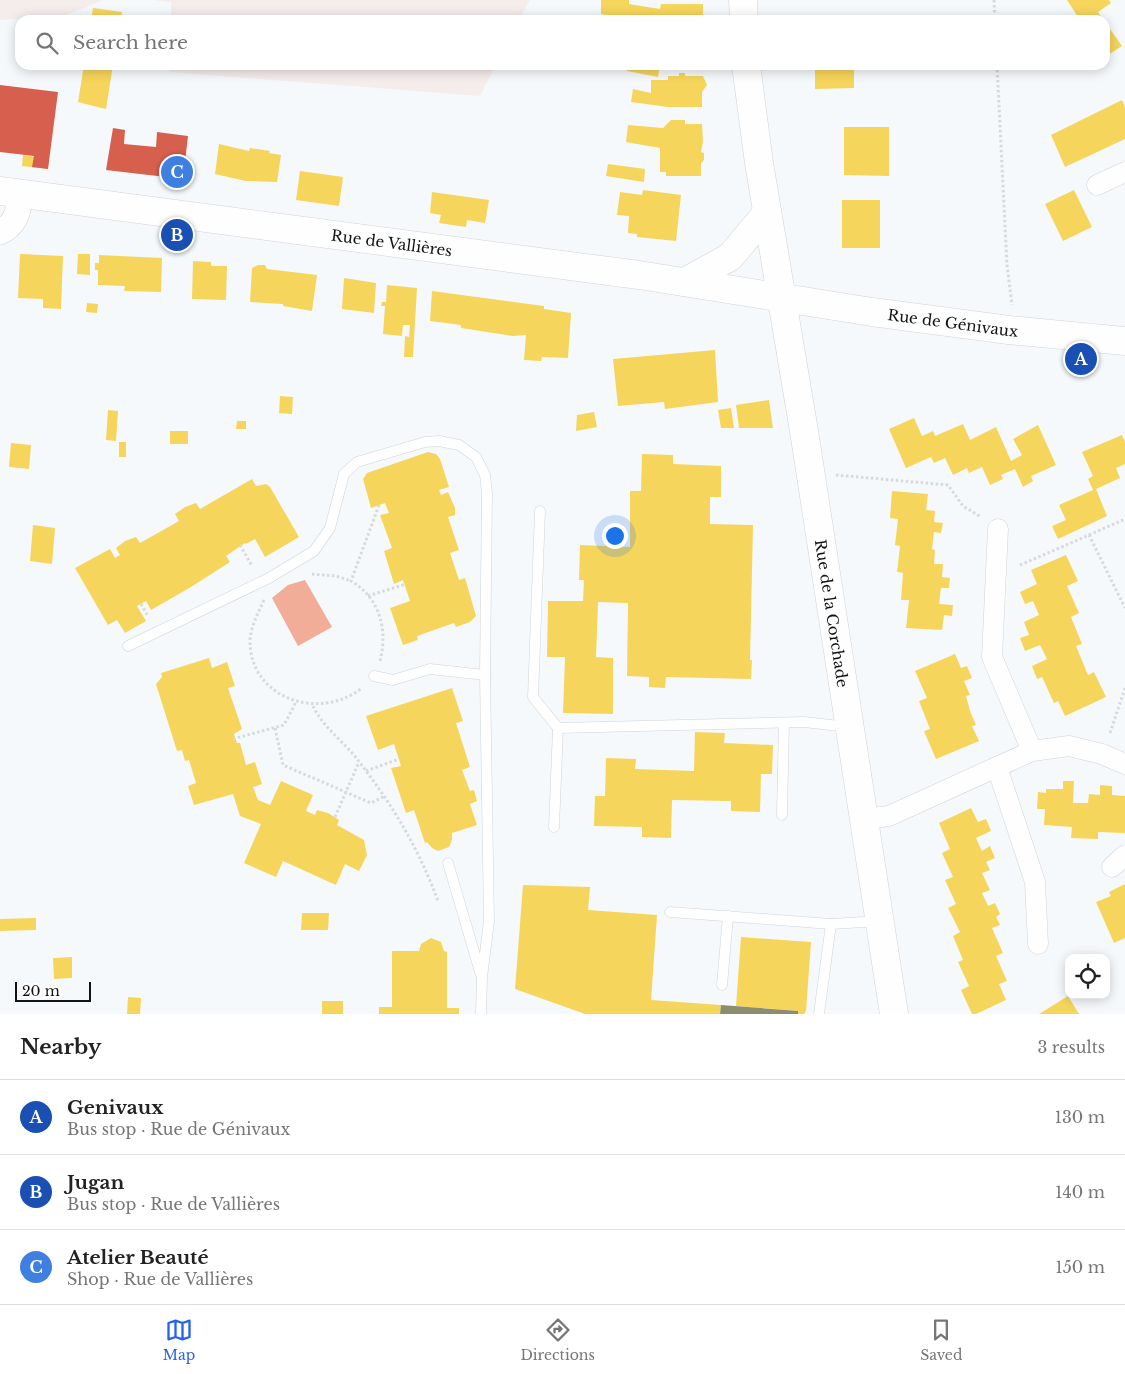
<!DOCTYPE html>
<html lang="en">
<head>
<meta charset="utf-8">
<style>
  body { margin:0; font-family:"Libre Baskerville",serif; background:#f2f2f2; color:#222 }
  .controls { position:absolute; right:15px; bottom:15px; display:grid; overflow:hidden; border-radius:10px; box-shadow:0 2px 12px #0003 }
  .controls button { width:45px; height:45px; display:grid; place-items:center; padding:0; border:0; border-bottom:1px solid #e0e0e0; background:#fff; color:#222; font:25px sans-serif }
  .scale { position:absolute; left:15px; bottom:12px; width:76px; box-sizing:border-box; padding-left:5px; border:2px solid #111315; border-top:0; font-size:14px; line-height:18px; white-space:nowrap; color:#111315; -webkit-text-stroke:4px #fff; paint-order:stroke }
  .you { position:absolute; left:614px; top:535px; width:18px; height:18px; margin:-12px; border:4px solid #fff; border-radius:50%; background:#1a73e8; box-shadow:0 0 0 8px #1a73e833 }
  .badge { display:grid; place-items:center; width:32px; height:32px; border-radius:50%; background:#2563eb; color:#fff; font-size:16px; font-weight:700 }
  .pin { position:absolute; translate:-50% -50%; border:2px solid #fff; box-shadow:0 1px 5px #0006 }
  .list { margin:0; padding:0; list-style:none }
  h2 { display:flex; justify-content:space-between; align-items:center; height:65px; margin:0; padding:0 20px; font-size:21px }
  h2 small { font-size:16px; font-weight:400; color:#767676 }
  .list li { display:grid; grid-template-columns:32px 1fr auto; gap:15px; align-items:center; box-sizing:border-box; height:75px; padding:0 20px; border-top:1px solid #e0e0e0 }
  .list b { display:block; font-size:19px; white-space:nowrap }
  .list p { margin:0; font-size:16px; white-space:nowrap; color:#767676 }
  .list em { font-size:16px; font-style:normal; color:#767676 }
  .icon { flex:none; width:28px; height:28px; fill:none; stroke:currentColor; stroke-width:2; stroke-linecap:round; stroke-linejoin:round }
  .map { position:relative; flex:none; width:1125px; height:1014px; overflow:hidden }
  .search { position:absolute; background:#fff; box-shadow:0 2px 12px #0003; left:15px; right:15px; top:15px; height:55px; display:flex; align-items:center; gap:12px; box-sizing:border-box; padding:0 18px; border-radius:15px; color:#767676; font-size:19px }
  .sheet { height:290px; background:#fff }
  nav { display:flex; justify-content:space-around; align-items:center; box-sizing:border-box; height:70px; border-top:1px solid #e0e0e0; background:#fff; font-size:14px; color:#767676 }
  nav a { display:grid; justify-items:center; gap:2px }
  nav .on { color:#2563eb }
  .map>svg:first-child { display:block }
</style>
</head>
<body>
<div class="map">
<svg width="1125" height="1014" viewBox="0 0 1125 1014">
  <rect width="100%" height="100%" fill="#f6f9fb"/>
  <g fill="#f5edec">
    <polygon points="0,0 103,0 64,16 0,20"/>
    <polygon points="153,0 530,0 519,20 171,20 171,2"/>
    <polygon points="169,65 496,65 480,96 169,72"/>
  </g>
  <polygon fill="#f1ad97" points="305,580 332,627 298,646 272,598 288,585"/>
  <g fill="#f6d55c">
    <polygon points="601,0 629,0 629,4 660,9 661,4 703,4 703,20 636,20 601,14"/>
    <polygon points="1067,0 1109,0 1111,3 1098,12 1104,20 1080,20"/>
    <polygon points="93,8 122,12 121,20 91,20"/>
    <polygon points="1105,22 1122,46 1105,57"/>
    <polygon points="84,65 113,65 106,109 78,102"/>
    <polygon points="628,65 660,65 658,77 627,71"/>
    <polygon points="815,65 854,65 854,88 815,89"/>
    <polygon points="679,73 685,73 685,76 703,76 707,85 702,92 702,107 668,107 631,102 633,89 651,93 651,80 668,80 668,76 679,76"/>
    <polygon points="1122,100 1125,107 1125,139 1065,167 1051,135"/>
    <polygon points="671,120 685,120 685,124 702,124 703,142 701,152 704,153 704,160 701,163 701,176 666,176 666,172 660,172 660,148 626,142 628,125 663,128"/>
    <polygon points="844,127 889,127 889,176 844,175"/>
    <polygon points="219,144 249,151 250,148 270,151 269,153 281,155 277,182 246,181 215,174"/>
    <polygon points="23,155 49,159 48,169 22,166"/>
    <polygon points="608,164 645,169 644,182 606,176"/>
    <polygon points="300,171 343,177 339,206 296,200"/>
    <polygon points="643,190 681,195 676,241 637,237 637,234 628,233 629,216 617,215 620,192 642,195"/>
    <polygon points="1074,190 1092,227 1063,241 1045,204"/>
    <polygon points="432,192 489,200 485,223 467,220 466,227 439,223 441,215 430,213"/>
    <rect x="842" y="200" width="38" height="48"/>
    <polygon points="20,254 63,256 61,309 43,308 43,299 18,298"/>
    <polygon points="78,254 90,254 90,275 77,274"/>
    <polygon points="99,255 162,258 161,292 124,291 125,286 98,285 98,270 95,270 95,263 99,263"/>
    <polygon points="193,261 211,262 211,266 227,266 226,300 192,299"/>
    <polygon points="258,265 265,265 267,269 317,275 312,311 283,306 283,304 250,302 252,268"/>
    <polygon points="344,278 376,283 374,313 342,309"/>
    <polygon points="387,285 417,288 413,357 404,357 405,336 409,337 410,325 403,325 402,336 383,334 385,306 381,306 382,302 386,302"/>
    <polygon points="432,291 544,306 544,309 571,313 568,358 542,357 541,361 524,360 526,335 513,336 461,328 461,325 430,321"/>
    <polygon points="87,303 98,304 97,313 86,312"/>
    <polygon points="715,350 718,402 665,409 664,402 618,406 613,359"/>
    <polygon points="280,396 293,397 292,414 279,413"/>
    <polygon points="769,400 773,428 739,428 736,405"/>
    <polygon points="731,408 734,428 721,428 718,410"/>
    <polygon points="108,410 118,411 116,441 106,440"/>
    <polygon points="594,412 597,427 576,431 577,415"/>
    <polygon points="914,418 922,436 933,431 935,436 963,424 970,440 996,427 1011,461 1022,455 1013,439 1038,425 1056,465 1031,476 1033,481 1023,487 1015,469 1001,475 1003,479 990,485 982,467 969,473 967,468 953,475 945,458 934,463 931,457 906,468 889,429"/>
    <polygon points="237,421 246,421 246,429 236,429"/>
    <rect x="170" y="431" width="18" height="13"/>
    <polygon points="1122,435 1125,442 1125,464 1116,468 1120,478 1096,489 1107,516 1058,539 1052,526 1066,520 1059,505 1093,490 1088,479 1093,476 1082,452"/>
    <rect x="119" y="442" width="7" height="15"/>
    <polygon points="11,443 31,445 29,469 9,467"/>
    <polygon points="428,452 436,454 440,459 449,487 439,490 441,495 448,492 455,508 455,515 448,517 459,550 450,553 459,580 465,578 476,616 470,622 456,627 454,623 417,636 418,640 403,645 390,608 410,601 403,580 394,584 384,551 392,548 380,515 389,513 385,503 371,508 363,479 367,473"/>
    <polygon points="642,454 673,455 673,464 721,466 721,497 710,497 710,524 753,525 750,660 752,660 751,679 666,677 665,688 649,687 649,677 627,676 628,603 598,602 596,657 613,658 613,714 563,713 565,657 547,657 548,601 583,601 584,580 579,580 580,545 630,547 630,491 641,491"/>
    <polygon points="252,479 256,486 266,484 270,487 299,537 265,557 255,539 246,544 245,543 226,556 230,562 191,587 151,610 146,601 137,606 146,621 125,633 117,620 108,625 75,568 110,549 115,558 120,555 116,548 125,541 136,537 140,543 179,521 175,514 185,507 196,503 200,509"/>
    <polygon points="892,491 928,494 926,510 935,511 934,522 943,523 941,533 934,532 932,549 935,550 934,564 943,564 942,577 950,578 949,588 941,588 939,604 953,605 952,616 944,615 942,630 906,628 909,600 901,600 903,573 897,572 900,546 895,545 898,519 890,518"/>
    <polygon points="33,525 55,528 52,564 30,561"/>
    <polygon points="1066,555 1078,581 1067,586 1079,613 1071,617 1082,644 1076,646 1088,675 1094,672 1106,697 1065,716 1058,701 1054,703 1042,677 1037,679 1032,666 1047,659 1040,645 1025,651 1020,638 1029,635 1024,622 1039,615 1033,601 1025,604 1020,592 1037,584 1031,570"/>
    <polygon points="955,654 961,668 967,666 972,678 964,681 970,695 966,696 970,711 976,725 972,726 979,741 936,759 924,731 930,729 919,701 927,698 915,671"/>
    <polygon points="209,658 212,668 227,662 235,686 228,688 242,729 234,734 237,743 240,743 246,765 255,762 262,784 253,787 258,800 270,805 281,781 313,795 306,811 315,815 317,810 328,813 339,820 337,825 364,840 367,855 359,871 345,864 336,885 283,861 276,877 244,863 261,824 240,816 233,794 194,805 188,786 196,783 189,760 185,761 182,750 177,751 156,684 162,677 161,673"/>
    <polygon points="452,688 463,721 456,723 470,767 462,770 470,791 474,790 477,801 470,804 477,825 452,833 452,840 449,847 438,851 432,848 427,842 425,843 414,810 406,813 391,768 401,766 394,744 378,750 366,716"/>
    <polygon points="695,732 725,733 724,743 773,745 772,774 761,774 760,812 731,811 731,801 672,800 671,838 642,837 642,827 594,826 595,796 605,796 606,758 636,759 635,769 694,771"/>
    <polygon points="1063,781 1074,781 1073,803 1088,803 1089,794 1100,795 1100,785 1112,786 1112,795 1125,796 1125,833 1098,832 1098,839 1071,838 1072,827 1044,825 1045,809 1037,809 1038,792 1046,793 1046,789 1063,789"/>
    <polygon points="971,808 978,822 986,819 991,831 976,838 982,851 990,846 995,858 986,862 990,870 982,873 990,890 982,893 988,906 995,903 1000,914 996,917 1000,925 992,928 1003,953 996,956 1007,981 999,984 1006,1000 976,1014 972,1014 961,990 969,986 958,962 963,960 953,936 960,932 948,908 956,904 945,880 953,877 942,853 950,849 939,823"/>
    <polygon points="1125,884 1125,938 1114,943 1096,902 1111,896 1109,892"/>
    <polygon points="523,885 590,887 588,910 657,915 651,1000 721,1005 720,1014 585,1014 515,989"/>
    <polygon points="302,913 329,913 328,930 301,930"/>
    <polygon points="36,918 36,930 0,931 0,919"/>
    <polygon points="741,937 811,942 806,1011 804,1014 798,1014 798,1011 736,1006"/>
    <polygon points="431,938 441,942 444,951 447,952 447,1008 459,1008 459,1014 379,1014 379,1007 392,1007 392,951 419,951 421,944"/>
    <polygon points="72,957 72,978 54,979 53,958"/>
    <polygon points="1068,996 1079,1014 1039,1014"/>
    <polygon points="128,997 141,998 140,1014 127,1014"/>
    <rect x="322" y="1001" width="21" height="13"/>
  </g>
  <g fill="#d6604d">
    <polygon points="0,85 58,92 48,169 32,167 34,156 0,152"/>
    <polygon points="113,128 125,130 124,144 156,147 157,132 188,136 183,179 106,170"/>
  </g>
  <polygon fill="#8c8c6e" points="721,1005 798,1011 798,1014 720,1014"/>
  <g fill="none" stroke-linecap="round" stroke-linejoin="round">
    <g stroke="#d0d3d5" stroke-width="11">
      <g id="service">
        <polyline points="540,511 533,697 558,728 804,722 848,727"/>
        <polyline points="128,646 269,578 314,551 330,528 344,474 357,462 425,442 439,441 459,445 476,457 485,475 487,493 485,675 489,921 482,977 481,1014"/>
        <polyline points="374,676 393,680 430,669 485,675"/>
        <polyline points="782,815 784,723"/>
        <polyline points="554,827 558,728"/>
        <polyline points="448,863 480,972"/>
        <polyline points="670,912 831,924 819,1014"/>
        <polyline points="831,924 880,921"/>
        <polyline points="722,985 728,916"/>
      </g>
    </g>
    <g stroke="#d0d3d5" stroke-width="21">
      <g id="minor">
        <polyline points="1097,185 1125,172"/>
        <polyline points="998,529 992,657 1032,751"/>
        <polyline points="997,767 1035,882 1038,944"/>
        <polyline points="864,819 889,816 1032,751 1069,746 1102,754 1125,764"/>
        <polyline points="1112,867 1125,855"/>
      </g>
    </g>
    <g stroke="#d0d3d5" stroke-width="26">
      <path id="tertiary" d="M0,232C17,224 18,211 21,194"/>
    </g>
    <g stroke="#d0d3d5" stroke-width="29">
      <g id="secondary">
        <polyline points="743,0 744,20"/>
        <path id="s1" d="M746,65L759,163L804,431L894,1014"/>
        <path id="s2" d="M0,191L639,275L872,312L1009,330L1125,341"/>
        <polyline points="685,282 730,257 767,213"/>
      </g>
    </g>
    <g stroke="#d8d9da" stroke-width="3" stroke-dasharray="2.5 2.5" stroke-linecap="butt">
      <polyline points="994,0 995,20"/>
      <polyline points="997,65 1007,265 1012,305"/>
      <polyline points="836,475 948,485 963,506 981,517"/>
      <path d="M379,505L351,581C380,598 388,630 380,661"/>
      <polyline points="1089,535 1125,519"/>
      <polyline points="240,545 252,566"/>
      <polyline points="1020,565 1089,535 1125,608"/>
      <polyline points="312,574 336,576 351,581"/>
      <polyline points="368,596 406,584"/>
      <path d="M264,600C258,613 251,626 250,640C249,698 319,722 362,688"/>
      <polyline points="141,604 148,616"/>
      <path d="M313,706C322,726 343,741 357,759C392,804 418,847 438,901"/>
      <polyline points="275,728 283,765 371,803 385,796"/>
      <polyline points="1110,733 1125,688"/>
      <polyline points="233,739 284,725 296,702"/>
      <polyline points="366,771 399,759"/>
      <polyline points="335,817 359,762"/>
    </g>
    <use href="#service" stroke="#fefefe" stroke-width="10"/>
    <use href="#minor" stroke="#fefefe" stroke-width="20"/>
    <use href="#tertiary" stroke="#fefefe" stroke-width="25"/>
    <use href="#secondary" stroke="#fefefe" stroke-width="28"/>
  </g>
  <g text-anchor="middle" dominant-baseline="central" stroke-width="5" stroke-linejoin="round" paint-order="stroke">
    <g font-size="15" fill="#111315" stroke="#fff">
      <text stroke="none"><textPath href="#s2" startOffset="395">Rue de Vallières</textPath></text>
      <text stroke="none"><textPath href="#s2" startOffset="962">Rue de Génivaux</textPath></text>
      <text stroke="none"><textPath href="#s1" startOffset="555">Rue de la Corchade</textPath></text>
    </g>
  </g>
</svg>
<div class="controls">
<button><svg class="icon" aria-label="locate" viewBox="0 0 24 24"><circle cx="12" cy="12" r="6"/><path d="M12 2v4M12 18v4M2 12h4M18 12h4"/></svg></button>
</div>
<div class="scale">20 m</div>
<div class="you"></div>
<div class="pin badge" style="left:1081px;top:359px;background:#1a4fb4">A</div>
<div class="pin badge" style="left:177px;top:235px;background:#1a4fb4">B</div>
<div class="pin badge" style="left:177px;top:172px;background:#3f7fe0">C</div>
<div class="search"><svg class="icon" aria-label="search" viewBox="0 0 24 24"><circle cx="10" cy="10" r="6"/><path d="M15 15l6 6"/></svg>Search here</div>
</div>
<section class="sheet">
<h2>Nearby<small>3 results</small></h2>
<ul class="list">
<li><span class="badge" style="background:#1a4fb4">A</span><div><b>Genivaux</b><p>Bus stop · Rue de Génivaux</p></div><em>130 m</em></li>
<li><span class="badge" style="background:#1a4fb4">B</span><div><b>Jugan</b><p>Bus stop · Rue de Vallières</p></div><em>140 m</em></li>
<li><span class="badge" style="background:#3f7fe0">C</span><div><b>Atelier Beauté</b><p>Shop · Rue de Vallières</p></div><em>150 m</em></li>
</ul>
</section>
<nav>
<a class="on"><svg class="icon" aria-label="map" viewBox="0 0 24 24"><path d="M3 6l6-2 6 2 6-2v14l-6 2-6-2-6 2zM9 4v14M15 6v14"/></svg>Map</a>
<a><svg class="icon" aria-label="directions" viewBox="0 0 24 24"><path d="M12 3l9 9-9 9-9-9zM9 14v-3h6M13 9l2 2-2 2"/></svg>Directions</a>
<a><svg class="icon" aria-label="saved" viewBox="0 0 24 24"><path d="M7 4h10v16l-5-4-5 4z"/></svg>Saved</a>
</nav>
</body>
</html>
